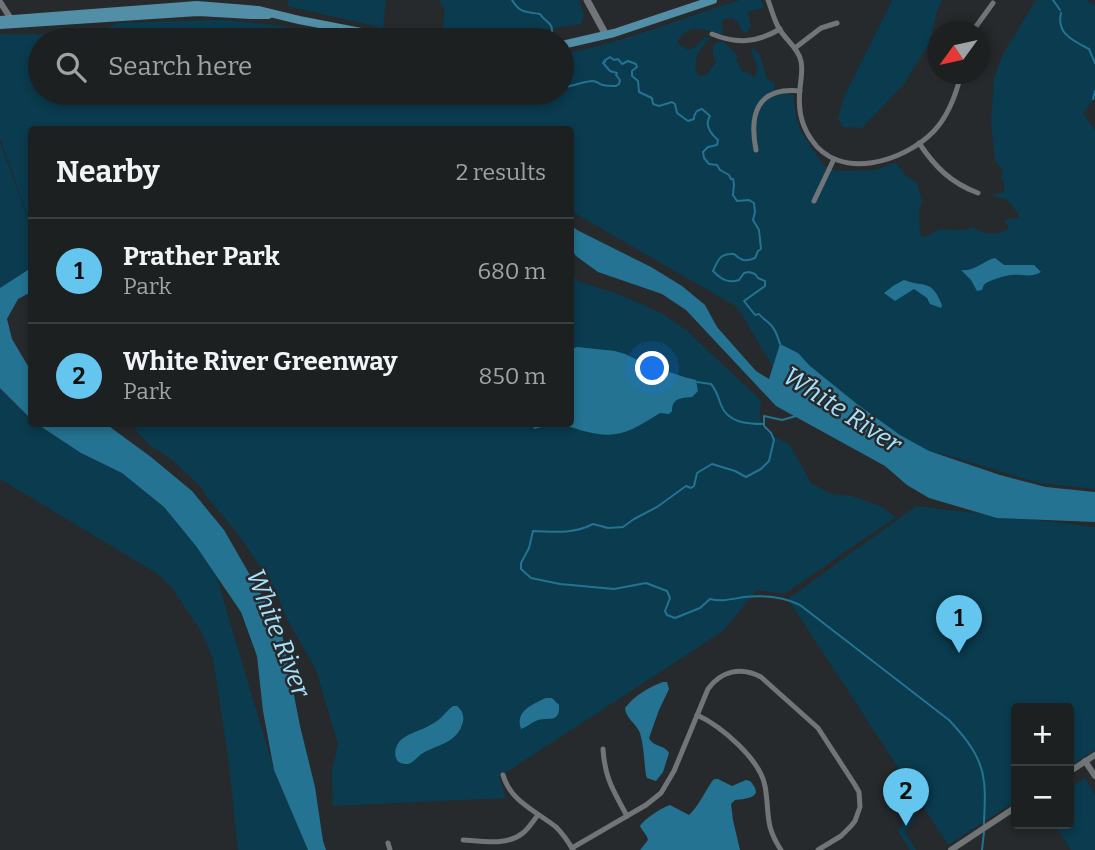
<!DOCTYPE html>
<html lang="en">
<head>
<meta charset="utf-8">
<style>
  body { margin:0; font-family:Bitter,serif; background:#292d2e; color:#f1f3f6 }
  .controls { position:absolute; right:21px; bottom:21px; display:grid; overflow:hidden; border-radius:7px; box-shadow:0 4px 10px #0003 }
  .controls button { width:63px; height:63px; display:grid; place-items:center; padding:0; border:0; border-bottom:2px solid #3a3e3f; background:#1c2021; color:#f1f3f6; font:35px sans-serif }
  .compass { position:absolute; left:927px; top:21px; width:63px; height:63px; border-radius:50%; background:#1c2021; box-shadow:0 4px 10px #0003; rotate:237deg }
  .you { position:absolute; left:653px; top:369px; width:24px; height:24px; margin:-18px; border:5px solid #fff; border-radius:50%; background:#1a73e8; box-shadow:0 0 0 10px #1a73e833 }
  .badge { display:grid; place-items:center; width:46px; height:46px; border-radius:50%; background:#64c5ee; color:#111; font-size:23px; font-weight:700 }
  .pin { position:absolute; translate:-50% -58px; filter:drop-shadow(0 2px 4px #0008) }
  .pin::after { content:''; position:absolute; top:37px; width:24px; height:21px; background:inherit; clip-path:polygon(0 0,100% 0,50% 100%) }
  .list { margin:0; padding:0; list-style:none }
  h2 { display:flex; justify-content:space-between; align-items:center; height:91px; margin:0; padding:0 28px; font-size:30px }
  h2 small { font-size:23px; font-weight:400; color:#a0a3a5 }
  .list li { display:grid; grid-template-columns:46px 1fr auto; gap:21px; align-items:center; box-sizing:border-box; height:105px; padding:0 28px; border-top:2px solid #3a3e3f }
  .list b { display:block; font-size:26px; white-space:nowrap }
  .list p { margin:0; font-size:23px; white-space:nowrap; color:#a0a3a5 }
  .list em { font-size:23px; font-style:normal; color:#a0a3a5 }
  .icon { flex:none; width:38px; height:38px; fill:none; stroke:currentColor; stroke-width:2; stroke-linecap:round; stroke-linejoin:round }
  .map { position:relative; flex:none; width:1095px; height:850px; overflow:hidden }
  .search { position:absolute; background:#1c2021; box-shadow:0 4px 10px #0003; left:28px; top:28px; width:546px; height:77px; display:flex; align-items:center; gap:18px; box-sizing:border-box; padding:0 24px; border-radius:38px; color:#a0a3a5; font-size:26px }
  .panel { position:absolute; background:#1c2021; box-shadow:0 4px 10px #0003; left:28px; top:126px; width:546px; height:301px; border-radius:7px }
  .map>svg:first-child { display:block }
</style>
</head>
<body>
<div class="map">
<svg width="1095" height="850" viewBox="0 0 1095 850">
  <rect width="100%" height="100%" fill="#262a2c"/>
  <g fill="#0a3b4e">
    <polygon points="289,0 386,0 383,28 287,6"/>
    <polygon points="439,0 579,0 584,15 581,24 501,36 442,33 445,10"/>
    <path d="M740,0H761L764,8L748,12L751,27L746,33L742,31L737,21L732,18L722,20L723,34C704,32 692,19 677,42L681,46L689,50L694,48L705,37L710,38C700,49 692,58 697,74L701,76L706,75L716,62L713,56V45L718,42L723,41L739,57L736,59L742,71L749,73L753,77L756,76L757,64L751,52L753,48L760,55L767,79L775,83L774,90L793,95L796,116L800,130L824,166L838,171L875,170L893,163H896L907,177L917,182L922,202L919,212L920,233L922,237L928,236C938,226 949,230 962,230C964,230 971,228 973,227C982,235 1000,237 1009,227L1004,220L1018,218L1019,215L1008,200L994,196V194L1003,193L1005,186L1001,177L1003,170L995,161L991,123L994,78L1003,54L1036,0H1086L1095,5V98L1083,113L1095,130V489L1039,483L943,454L939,463L777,374L737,307L571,211L570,130H32L31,226L0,138V34L93,35L118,23L221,20L276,25L354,40H40V93H562V54C623,43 681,18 740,0Z"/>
    <polygon points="892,0 943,0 938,8 929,43 904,84 862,128 843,127 838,119 844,96"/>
    <polygon points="0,142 32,230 31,270 0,289"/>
    <polygon points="571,275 580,282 621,295 663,314 686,330 761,400 760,412 761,425 768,433 790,445 811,483 831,494 852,496 880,506 896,517 784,594 757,590 723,631 499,777 506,798 333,806 332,771 338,744 316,670 286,617 273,586 238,534 207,497 201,487 170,458 152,447 137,432 134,424 570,424"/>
    <polygon points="0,388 31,419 32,424 37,424 75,449 122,473 164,507 196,546 216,575 274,770 308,850 238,850 228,757 213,659 201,631 172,588 158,574 0,479"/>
    <path d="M916,506L1095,527V750L1069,767V708H1016V801L948,845L922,805L917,808L913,822L905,832L916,850H910L898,831C906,820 911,809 918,798L788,599Z"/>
    <polygon points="1085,778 1095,794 1095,850 1071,850 1054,824 1069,824 1069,789"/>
  </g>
  <g fill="#247392">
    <polygon points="570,225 577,230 651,267 682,286 705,305 717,327 756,371 769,379 780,344 798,353 810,366 857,404 900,435 929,451 1000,475 1046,487 1095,492 1095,522 997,518 929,498 907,485 885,466 776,406 686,310 662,294 598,272 576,256 571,249"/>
    <path d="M995,258L1004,265H1034L1041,272C1031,278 1023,274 1012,275C1007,275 986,281 984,285C983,286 983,288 982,290L977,291L971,280L961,270C975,272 984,260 995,258Z"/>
    <polygon points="31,268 31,292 18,299 7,319 12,339 31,371 31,419 0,388 0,288"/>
    <path d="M904,280C925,288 931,278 942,305L941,308L930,304L927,298L914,289L895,301L884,293L893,286Z"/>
    <path d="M577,347L615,351L625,354L646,364L684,377L696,380L698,391L692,397C681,398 672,398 672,411L669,414L660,413C634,429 620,440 588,432C578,430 566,424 556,425C548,425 542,427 534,429L532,424H570L571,349Z"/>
    <polygon points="37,424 106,424 151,457 192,491 224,530 281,629 300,726 315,787 323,841 326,850 308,850 274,770 263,711 257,656 241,612 196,546 164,507 122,473 81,453"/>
    <path d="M663,682H667L669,689L659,710L649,738C654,748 664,744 669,753L663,772L656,781L647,778L646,775C644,762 644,746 640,733C636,723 626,719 625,708C634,696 649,687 663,682Z"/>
    <path d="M546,698H552L559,705C560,723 551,717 538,720C532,722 527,727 521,729C515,711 531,705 546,698Z"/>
    <path d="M453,706H457C463,711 465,717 462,725C456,743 437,745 423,753C417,756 413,765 405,764C391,763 394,745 402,739C411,732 423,730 432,724C441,720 445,712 453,706Z"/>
    <path d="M715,779H718L732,786L746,780L750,781C765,797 748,799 735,800L731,804L733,820L740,850H640L648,840C647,834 642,831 640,826C644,819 663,807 670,805L689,815C699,806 705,791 713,780Z"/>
  </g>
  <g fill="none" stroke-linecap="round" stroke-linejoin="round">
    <g stroke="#247392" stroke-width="2">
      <path d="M512,0C521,15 527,11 540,14C546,24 555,21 551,37"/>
      <polyline points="1053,0 1060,10"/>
      <path d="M1061,13C1056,34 1074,41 1089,49L1095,63"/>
      <path d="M562,87C571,87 581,82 592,81C599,81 597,84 603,85C607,86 612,86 616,86L619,84L620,80L616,75L617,73L610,71L603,63L605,62L604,61L610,57L614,60L618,59L622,64L628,61L636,64L637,67L632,71V76L638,81L639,92L652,98L653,104L659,106L672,102L675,104L677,113L688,121L694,119C694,114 696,110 702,109L710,116C704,125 711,134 718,140L717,145L708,147L703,152L704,158L709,164L717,165L720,170L729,175L731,179H733L734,184L733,195L737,201L749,200L754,203L755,212L753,220L759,230L761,249L758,251L755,258C745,262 742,261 734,254C720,253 718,260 713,271C720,278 727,284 739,280L744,273L749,272L755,274L758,278L765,281V286L744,301L755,315L759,314C763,319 767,321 771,325C776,330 778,338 780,344"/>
      <polyline points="1093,99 1095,91"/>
      <path d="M697,382L711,384C717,391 718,397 721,405C728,423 747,424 764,424"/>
      <path d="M796,416L782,420L764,416V426L771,433L774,440L769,461L761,469L746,477L735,471L712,464L697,473L694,486L691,488L686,486L657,507L634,519L623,527L608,528L593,524C574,534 555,532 533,531L529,548L521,563V569L531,578L560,584L614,589L646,583L667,591L670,598L665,611L667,615L675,618L700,608L710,599C722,602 732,599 744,597C764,595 782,596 800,605L949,720C965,737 982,757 984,782C986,796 984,812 984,827"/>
      <polyline points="982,850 984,832"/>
    </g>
    <g stroke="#717577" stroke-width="5">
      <path d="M768,0C772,10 774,21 780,30C787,41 798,48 801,61C803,70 801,79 800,88C798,107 800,123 811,139C839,182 904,162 934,131C949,115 956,95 961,74"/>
      <polyline points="972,32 993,3"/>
      <path d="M712,34C736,44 757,43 780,29"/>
      <polyline points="795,48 821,28 837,23"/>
      <path d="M919,143C935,167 951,183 978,193"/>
      <path d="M756,150C749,114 757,87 800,91"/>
      <polyline points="814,201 834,159"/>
      <path d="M697,715C721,726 760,759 765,786C770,814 764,824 781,850"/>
      <path d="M603,749C605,779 613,790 627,816"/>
      <path d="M503,775C511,802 536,811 556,827C563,834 568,841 573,850"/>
      <path d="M463,840C483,841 507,846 523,833C529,828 533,821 538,815"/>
      <polyline points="388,843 390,850"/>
      <path d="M572,848L646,805L661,793L674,771L708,689C721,671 741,666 761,677L818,728L855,785L859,792L860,807L855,821L851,826L841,836L818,850"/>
    </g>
    <g stroke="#717577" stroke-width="6">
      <polyline points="0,2 11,19"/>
      <polyline points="1085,761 1095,776"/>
      <polyline points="1069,772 1095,755"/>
      <polyline points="951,850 1016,807"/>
    </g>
    <polyline stroke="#717577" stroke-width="7" points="587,0 606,35"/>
    <g stroke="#528fa7" stroke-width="8">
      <polyline points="0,20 197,5 258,10 299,20 402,40"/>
      <polyline points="0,25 198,12 251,15 268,15"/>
      <polyline points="562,45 614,33 713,0"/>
    </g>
  </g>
  <g text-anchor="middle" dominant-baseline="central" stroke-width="5" stroke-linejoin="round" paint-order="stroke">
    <g font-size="26" font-style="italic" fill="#a7e2fd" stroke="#262a2c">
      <text transform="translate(842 410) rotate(33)">White River</text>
      <text transform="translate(278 633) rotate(69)">White River</text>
    </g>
  </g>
</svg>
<div class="controls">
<button>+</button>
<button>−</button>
</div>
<svg class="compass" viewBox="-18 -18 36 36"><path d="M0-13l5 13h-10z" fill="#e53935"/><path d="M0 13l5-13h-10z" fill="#a0a3a5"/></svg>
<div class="you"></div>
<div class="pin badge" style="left:959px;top:653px">1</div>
<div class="pin badge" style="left:906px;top:826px">2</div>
<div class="search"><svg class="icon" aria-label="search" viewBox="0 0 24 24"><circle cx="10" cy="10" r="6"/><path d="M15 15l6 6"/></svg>Search here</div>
<section class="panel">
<h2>Nearby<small>2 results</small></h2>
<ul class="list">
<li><span class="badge">1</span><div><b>Prather Park</b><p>Park</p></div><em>680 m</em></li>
<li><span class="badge">2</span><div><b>White River Greenway</b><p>Park</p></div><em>850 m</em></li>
</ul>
</section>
</div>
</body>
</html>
